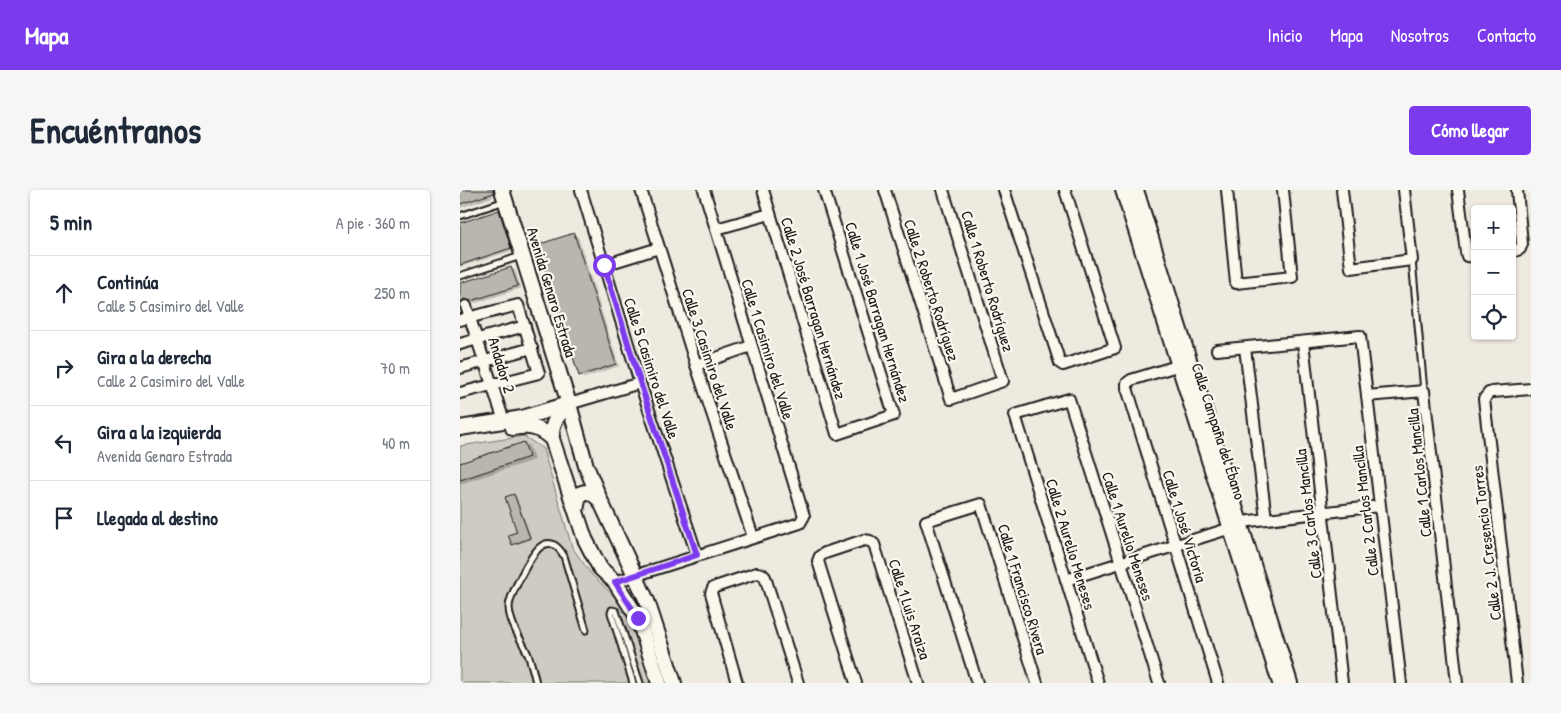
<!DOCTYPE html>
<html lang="es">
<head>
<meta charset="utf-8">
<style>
  body { margin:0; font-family:"Patrick Hand",sans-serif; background:#f6f6f7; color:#1f2937 }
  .controls { position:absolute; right:15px; top:15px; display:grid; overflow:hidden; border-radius:5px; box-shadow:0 1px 4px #0004 }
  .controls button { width:45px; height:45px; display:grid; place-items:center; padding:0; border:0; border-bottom:1px solid #e0e1e3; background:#fff; color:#1f2937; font:25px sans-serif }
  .stop { position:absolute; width:15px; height:15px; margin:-11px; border:4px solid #7c3aed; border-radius:50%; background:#fff }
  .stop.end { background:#7c3aed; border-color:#fff; box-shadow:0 1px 5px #0008 }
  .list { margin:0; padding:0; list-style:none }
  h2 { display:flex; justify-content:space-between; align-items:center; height:65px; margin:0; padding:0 20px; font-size:21px }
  h2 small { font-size:16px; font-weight:400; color:#747a83 }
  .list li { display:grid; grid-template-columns:32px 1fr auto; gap:15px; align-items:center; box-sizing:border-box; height:75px; padding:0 20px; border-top:1px solid #e0e1e3 }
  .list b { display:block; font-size:19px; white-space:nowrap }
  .list p { margin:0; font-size:16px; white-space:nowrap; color:#747a83 }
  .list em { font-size:16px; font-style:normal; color:#747a83 }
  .icon { flex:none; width:28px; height:28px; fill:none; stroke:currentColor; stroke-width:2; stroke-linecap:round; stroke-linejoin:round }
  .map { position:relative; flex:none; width:1071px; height:493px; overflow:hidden; border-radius:5px }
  header { display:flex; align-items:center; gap:30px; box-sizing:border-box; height:70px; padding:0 25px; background:#7c3aed; color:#fff }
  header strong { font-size:24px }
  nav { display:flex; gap:28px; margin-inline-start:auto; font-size:18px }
  .intro { display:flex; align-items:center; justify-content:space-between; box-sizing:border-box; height:120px; padding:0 30px }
  h1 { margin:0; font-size:35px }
  .button { padding:12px 22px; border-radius:5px; background:#7c3aed; color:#fff; font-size:18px; font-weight:700 }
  main { display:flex; gap:30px; padding:0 30px }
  aside { flex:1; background:#fff; border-radius:5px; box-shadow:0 1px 4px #0004 }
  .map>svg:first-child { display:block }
</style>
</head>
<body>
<header>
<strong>Mapa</strong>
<nav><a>Inicio</a><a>Mapa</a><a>Nosotros</a><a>Contacto</a></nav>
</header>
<div class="intro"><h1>Encuéntranos</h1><a class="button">Cómo llegar</a></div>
<main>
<aside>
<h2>5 min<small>A pie · 360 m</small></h2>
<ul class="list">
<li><svg class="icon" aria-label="ahead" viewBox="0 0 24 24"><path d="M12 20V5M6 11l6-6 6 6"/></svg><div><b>Continúa</b><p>Calle 5 Casimiro del Valle</p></div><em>250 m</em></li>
<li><svg class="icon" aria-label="right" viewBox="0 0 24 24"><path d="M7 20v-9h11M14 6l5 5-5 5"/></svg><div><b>Gira a la derecha</b><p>Calle 2 Casimiro del Valle</p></div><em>70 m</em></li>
<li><svg class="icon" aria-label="left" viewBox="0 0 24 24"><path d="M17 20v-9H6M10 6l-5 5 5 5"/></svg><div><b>Gira a la izquierda</b><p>Avenida Genaro Estrada</p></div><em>40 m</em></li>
<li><svg class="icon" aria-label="arrive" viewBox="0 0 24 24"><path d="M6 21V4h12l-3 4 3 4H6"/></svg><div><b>Llegada al destino</b></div></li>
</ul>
</aside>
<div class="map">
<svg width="1071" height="493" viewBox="0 0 1071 493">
  <rect width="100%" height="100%" fill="#eeeadf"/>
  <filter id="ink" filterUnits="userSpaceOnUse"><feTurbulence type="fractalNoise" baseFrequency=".02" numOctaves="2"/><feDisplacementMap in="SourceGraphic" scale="10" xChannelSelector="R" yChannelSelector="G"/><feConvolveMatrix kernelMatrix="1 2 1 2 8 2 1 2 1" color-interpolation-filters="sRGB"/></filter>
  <g filter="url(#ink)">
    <polygon fill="#ceccc2" stroke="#75746f" points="64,246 83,259 112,357 131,384 157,409 170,427 194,493 0,493 0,256"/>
    <g fill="#0003">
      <polygon points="0,0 31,0 33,7 0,18"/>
      <polygon points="39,21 43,24 54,60 0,77 0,34"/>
      <polygon points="114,45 118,47 159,176 124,188 120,185"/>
      <polygon points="51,78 55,80 61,98 16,113 9,111 4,117 0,118 0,94"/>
      <polygon points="64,253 69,256 74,270 0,294 0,275"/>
      <polygon points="54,305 56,306 72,349 55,355 53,354 58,343"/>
    </g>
    <g fill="#b9b6af" stroke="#1c1c1c">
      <polygon points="0,0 33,0 34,3 0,14"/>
      <polygon points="39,20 51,58 0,75 0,33"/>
      <polygon points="114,43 156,174 119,186 77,55"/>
      <polygon points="51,77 58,96 11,111 4,109 0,113 0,93"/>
      <polygon points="64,252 69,267 0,290 0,273"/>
      <polygon points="54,304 70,348 52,355 48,345 57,342 45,307"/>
    </g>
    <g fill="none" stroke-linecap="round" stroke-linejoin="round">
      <g stroke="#1c1c1c" stroke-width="9">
        <g id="lane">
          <polyline points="0,26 45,11"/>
          <polyline points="952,70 964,201"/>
          <polyline points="0,86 61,66"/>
          <path d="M76,493C74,484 72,476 69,467C63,451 50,436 49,418C49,407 57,395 61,386C70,369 86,335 104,366L126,440"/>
          <polyline points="173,493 151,423 152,420 156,421 180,493"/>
        </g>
      </g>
      <g stroke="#1c1c1c" stroke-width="14">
        <g id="street">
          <polyline points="121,0 180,193 237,365"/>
          <polyline points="181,0 236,175 293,347"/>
          <polyline points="303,0 377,244 434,225 364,0"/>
          <polyline points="425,0 491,209 543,191 483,0"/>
          <polyline points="544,0 600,173 603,175 655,158 605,0"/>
          <polyline points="767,0 776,93 832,87 823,0"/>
          <polyline points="882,0 891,78 952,70 944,0"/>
          <polyline points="998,0 1006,62 1007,66 1015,67"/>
          <polyline points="256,39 310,24"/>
          <polyline points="1052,62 1060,59 1062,54 1057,0"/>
          <polyline points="144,75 199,58"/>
          <polyline points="6,116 44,231"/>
          <polyline points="0,130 58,115 79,183 0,203"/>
          <polyline points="843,152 882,493"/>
          <polyline points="0,154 65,136"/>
          <polyline points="785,158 806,329"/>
          <polyline points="757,160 900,146 941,493"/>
          <polyline points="236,175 291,156"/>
          <polyline points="720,175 671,190 667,193 667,198 758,493"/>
          <polyline points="0,178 72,158"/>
          <polyline points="907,206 964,201 997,493"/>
          <polyline points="109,214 180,193"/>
          <polyline points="781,332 919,316"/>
          <polyline points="606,390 771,338"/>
          <polyline points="155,392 340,333 344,326 244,0"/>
          <polyline points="277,493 251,403 253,398 258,396 297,383 302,384 305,387 338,493"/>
          <polyline points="396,493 358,371 360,366 365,363 404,350 410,351 414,354 458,493"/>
          <polyline points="517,493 466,331 521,314 577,493"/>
          <polyline points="638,493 555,225 609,209 699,493"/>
          <polyline points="1057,493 1024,209 1029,203 1032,202 1071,199"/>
        </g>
      </g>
      <g stroke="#1c1c1c" stroke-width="18">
        <g id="secondary">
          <polyline points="42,0 109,214 126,276 140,310 187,411 214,493"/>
          <polyline points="663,0 820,493"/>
          <polyline points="676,0 830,493"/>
          <path d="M109,214C97,227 91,231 92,249L125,349L140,378L155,392L178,428L199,493"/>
          <polyline points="0,238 62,228 108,214"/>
          <path d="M53,238C70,235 79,237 92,249"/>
          <path d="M116,321L119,304C129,299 133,304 140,310"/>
        </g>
      </g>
      <use href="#lane" stroke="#fbf7ec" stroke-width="5"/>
      <use href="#street" stroke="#fbf7ec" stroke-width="10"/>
      <use href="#secondary" stroke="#fbf7ec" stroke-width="14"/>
    </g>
  </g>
  <g fill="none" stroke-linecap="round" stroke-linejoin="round" filter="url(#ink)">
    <polyline stroke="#7c3aed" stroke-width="6" points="144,75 180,192 237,365 155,392 178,428"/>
  </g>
  <g text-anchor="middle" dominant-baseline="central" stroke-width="4.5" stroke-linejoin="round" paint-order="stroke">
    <g font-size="16" fill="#1c1c1c" stroke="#fbf7ec">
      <text transform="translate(528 91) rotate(73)">Calle 1 Roberto Rodríguez</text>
      <text transform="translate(472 100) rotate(72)">Calle 2 Roberto Rodríguez</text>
      <text transform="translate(92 102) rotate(73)">Avenida Genaro Estrada</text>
      <text transform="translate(354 118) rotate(73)">Calle 2 José Barragan Hernández</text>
      <text transform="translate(418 122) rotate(73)">Calle 1 José Barragan Hernández</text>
      <text transform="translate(308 159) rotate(73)">Calle 1 Casimiro del Valle</text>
      <text transform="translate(250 169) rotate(72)">Calle 3 Casimiro del Valle</text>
      <text transform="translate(42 175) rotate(73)">Andador 2</text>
      <text transform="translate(192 178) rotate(72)">Calle 5 Casimiro del Valle</text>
      <text transform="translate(759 241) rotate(72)">Calle Campaña del Ébano</text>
      <text transform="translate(959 283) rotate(-96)">Calle 1 Carlos Mancilla</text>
      <text transform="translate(905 321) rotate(-97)">Calle 2 Carlos Mancilla</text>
      <text transform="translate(848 324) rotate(-97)">Calle 3 Carlos Mancilla</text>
      <text transform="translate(725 336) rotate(73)">Calle 1 José Victoria</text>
      <text transform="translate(668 346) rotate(72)">Calle 1 Aurelio Meneses</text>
      <text transform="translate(1026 353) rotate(-97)">Calle 2 J. Cresencio Torres</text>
      <text transform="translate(611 354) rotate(73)">Calle 2 Aurelio Meneses</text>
      <text transform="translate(563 399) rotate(73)">Calle 1 Francisco Rivera</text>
      <text transform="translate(450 419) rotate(72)">Calle 1 Luis Araiza</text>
    </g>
  </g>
</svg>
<div class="controls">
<button>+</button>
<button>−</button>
<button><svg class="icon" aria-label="locate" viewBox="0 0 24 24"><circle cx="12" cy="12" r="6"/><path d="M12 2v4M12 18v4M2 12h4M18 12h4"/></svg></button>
</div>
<div class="stop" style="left:144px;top:75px"></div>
<div class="stop end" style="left:178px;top:428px"></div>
</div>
</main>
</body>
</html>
